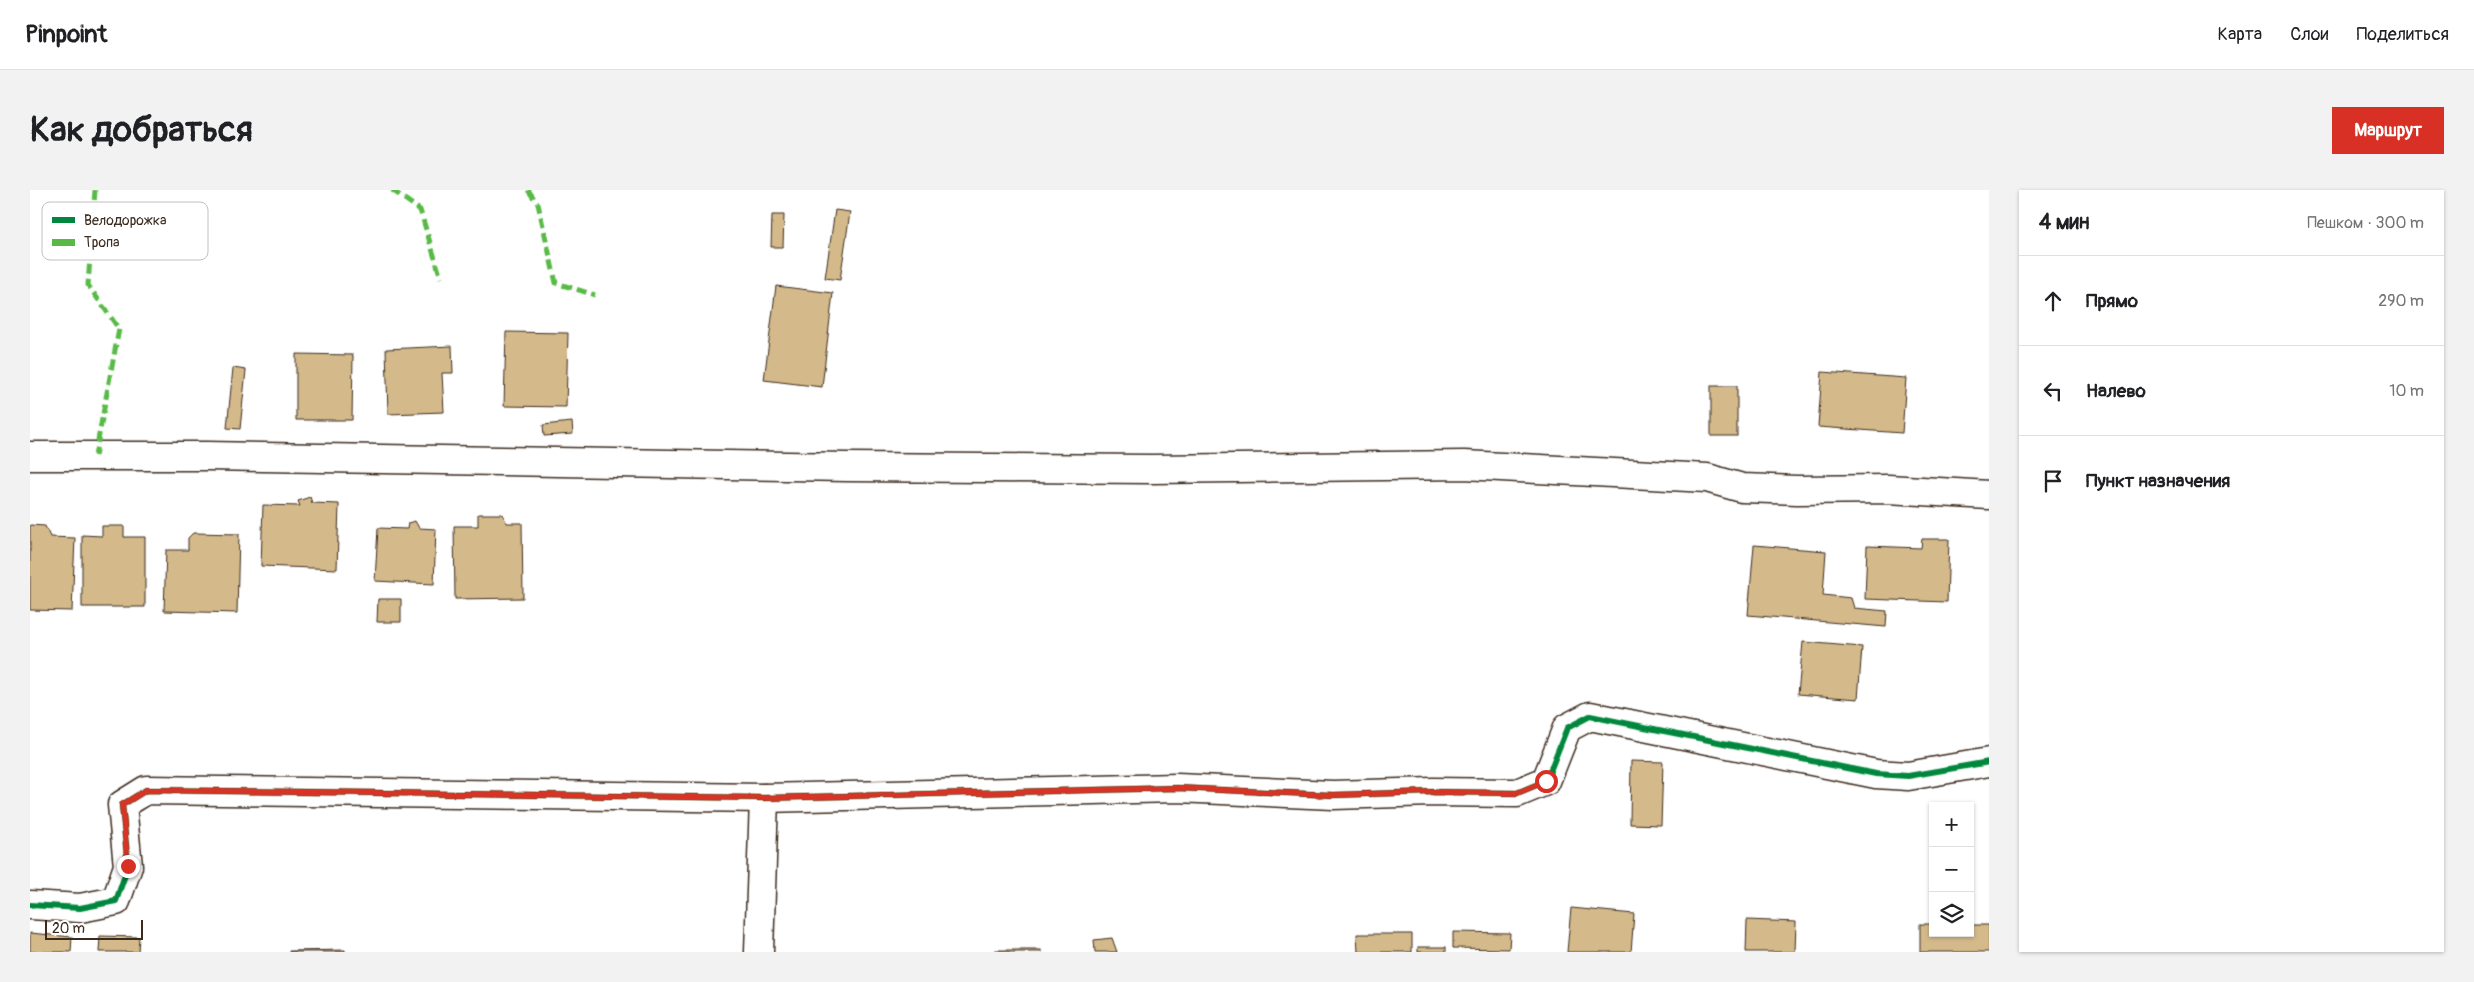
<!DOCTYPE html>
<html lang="ru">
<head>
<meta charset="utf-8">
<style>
  body { margin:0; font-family:Pangolin,sans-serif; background:#f2f2f2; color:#202124 }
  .controls { position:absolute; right:15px; bottom:15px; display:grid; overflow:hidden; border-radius:0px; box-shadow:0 1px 4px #0004 }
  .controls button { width:45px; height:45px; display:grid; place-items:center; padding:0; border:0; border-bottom:1px solid #e0e0e0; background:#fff; color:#202124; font:25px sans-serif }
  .scale { position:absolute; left:15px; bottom:12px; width:98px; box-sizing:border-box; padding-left:5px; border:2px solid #3b2a1e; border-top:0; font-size:14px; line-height:18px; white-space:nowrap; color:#3b2a1e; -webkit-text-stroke:4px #fff; paint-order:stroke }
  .stop { position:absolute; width:15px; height:15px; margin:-11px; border:4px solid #d93025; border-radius:50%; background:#fff }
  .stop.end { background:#d93025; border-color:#fff; box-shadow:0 1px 5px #0008 }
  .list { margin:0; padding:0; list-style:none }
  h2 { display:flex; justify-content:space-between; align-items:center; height:65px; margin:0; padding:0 20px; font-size:21px }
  h2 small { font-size:16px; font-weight:400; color:#757577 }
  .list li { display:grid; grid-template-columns:32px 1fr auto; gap:15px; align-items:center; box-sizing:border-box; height:90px; padding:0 20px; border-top:1px solid #e0e0e0 }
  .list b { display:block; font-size:19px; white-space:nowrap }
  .list em { font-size:16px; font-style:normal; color:#757577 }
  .icon { flex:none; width:28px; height:28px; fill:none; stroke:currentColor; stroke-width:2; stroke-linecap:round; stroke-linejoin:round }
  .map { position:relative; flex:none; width:1959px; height:762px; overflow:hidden; border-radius:0px }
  header { display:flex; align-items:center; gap:30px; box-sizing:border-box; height:70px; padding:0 25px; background:#fff; border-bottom:1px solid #e0e0e0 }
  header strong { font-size:24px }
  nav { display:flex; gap:28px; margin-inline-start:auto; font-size:18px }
  .intro { display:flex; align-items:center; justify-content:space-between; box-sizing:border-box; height:120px; padding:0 30px }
  h1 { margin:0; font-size:35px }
  .button { padding:12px 22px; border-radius:0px; background:#d93025; color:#fff; font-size:18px; font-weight:700 }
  main { display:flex; gap:30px; padding:0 30px }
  aside { flex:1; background:#fff; border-radius:0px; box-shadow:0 1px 4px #0004 }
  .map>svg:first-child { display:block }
</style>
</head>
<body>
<header>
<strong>Pinpoint</strong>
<nav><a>Карта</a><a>Слои</a><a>Поделиться</a></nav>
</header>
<div class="intro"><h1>Как добраться</h1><a class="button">Маршрут</a></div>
<main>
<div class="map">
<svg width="1959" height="762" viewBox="0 0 1959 762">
  <rect width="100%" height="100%" fill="#fff"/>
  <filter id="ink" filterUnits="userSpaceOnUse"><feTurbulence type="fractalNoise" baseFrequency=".02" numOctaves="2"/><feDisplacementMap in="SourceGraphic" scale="10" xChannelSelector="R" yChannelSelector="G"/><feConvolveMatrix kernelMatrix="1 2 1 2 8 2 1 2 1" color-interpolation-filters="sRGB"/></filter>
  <g filter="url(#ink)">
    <g fill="#d4ba8a" stroke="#3b2a1e">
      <polygon points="805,20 820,22 810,90 795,88"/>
      <polygon points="742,25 754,25 753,57 741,57"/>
      <polygon points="746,96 803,103 792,197 734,190"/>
      <polygon points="476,142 538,143 536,217 474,216"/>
      <polygon points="422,156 423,183 412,183 414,222 358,224 356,159"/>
      <polygon points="266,164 323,165 322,230 266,230"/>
      <polygon points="203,178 216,180 210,239 197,238"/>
      <polygon points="1792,182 1876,188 1872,243 1788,237"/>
      <rect x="1681" y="196" width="26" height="50"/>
      <polygon points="542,232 543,244 514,246 513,235"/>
      <polygon points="280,307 282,313 309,314 307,379 231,376 233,315 270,316 268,311"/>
      <polygon points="448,324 472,324 477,333 492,333 493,408 425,409 424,336 448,336"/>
      <polygon points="385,331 389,338 406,339 404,394 345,391 348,338 377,339 378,333"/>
      <polygon points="0,335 15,336 20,347 45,348 42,421 0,420"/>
      <polygon points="72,336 94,336 94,347 115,347 115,417 52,417 52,345 72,346"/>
      <polygon points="163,343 209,344 207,423 134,421 136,360 158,360 158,348"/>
      <polygon points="1892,349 1919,349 1917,412 1835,409 1837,356 1891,358"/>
      <polygon points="1724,355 1796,361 1793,405 1821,408 1824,418 1857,421 1856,437 1718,425"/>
      <polygon points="348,409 371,409 371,432 347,432"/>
      <polygon points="1773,452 1832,457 1828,509 1768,504"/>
      <polygon points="1601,571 1633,572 1631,635 1600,634"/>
      <polygon points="1541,718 1604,724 1601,762 1537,762"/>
      <polygon points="1717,730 1766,732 1765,762 1716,762"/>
      <polygon points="1890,734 1903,734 1903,743 1940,743 1940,735 1959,735 1959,762 1890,762"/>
      <polygon points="1423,742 1480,743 1479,759 1423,758"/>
      <polygon points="0,743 42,747 41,762 0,762"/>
      <polygon points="1327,744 1382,744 1382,762 1328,762"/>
      <polygon points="70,746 109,747 108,762 69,762"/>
      <polygon points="1082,748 1087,762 1065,762 1064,750"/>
      <rect x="1388" y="757" width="28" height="5"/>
      <polygon points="315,760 315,762 259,762 259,761"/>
      <rect x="966" y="760" width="45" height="2"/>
    </g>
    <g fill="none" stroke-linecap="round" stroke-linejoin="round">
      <g stroke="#3b2a1e" stroke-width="31">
        <g id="minor">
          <polyline points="0,266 178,266 818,277 1122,279 1434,275 1677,288 1712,298 1767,300 1858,299 1959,305"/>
          <polyline points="0,715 50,718 86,711 98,676 92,615 116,600 734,608 1147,598 1303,605 1403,602 1487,603 1516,591 1537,538 1560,526 1846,584 1878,586 1959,572"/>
          <polyline points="729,762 734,608"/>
        </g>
      </g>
      <use href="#minor" stroke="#fff" stroke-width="28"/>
      <g stroke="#58b947" stroke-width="5" stroke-dasharray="10 5" stroke-linecap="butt">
        <polyline points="65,0 58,95 89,139 65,266"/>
        <polyline points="362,0 390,20 411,88"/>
        <polyline points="498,0 508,14 526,93 565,105"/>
      </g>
      <g stroke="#fff" stroke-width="9">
        <polyline id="cycleway" points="0,715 50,718 86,711 98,676 92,615 116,600 734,608 1147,598 1303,605 1403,602 1487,603 1516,591 1537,538 1560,526 1846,584 1878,586 1959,572"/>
      </g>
      <use href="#cycleway" stroke="#00873e" stroke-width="6"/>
    </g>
  </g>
  <g fill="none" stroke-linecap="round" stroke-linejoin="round" filter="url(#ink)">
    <polyline stroke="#d93025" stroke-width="6" points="98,676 92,615 116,600 734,608 1147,598 1303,605 1403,602 1487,603 1516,591"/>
  </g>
  <rect x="12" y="12" width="166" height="58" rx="8" fill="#fff" stroke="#c4bfbc" stroke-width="1"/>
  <rect x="22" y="27" width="23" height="6" fill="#00873e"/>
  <rect x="22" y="49" width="23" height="7" fill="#58b947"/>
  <g font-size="14" fill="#3b2a1e">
    <text x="54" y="35">Велодорожка</text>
    <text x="54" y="57">Тропа</text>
  </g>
</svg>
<div class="controls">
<button>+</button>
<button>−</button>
<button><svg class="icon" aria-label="layers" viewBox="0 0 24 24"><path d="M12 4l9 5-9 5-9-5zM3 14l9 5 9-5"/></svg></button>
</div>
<div class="scale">20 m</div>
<div class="stop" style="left:1516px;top:591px"></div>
<div class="stop end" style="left:98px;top:676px"></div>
</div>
<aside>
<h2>4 мин<small>Пешком · 300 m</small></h2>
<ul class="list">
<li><svg class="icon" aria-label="ahead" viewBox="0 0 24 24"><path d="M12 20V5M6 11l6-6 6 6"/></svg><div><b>Прямо</b></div><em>290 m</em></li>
<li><svg class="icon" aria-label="left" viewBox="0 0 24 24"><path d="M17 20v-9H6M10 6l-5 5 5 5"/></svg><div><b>Налево</b></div><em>10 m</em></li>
<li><svg class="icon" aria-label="arrive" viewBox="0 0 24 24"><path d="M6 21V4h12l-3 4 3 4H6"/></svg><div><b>Пункт назначения</b></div></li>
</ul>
</aside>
</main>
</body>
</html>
